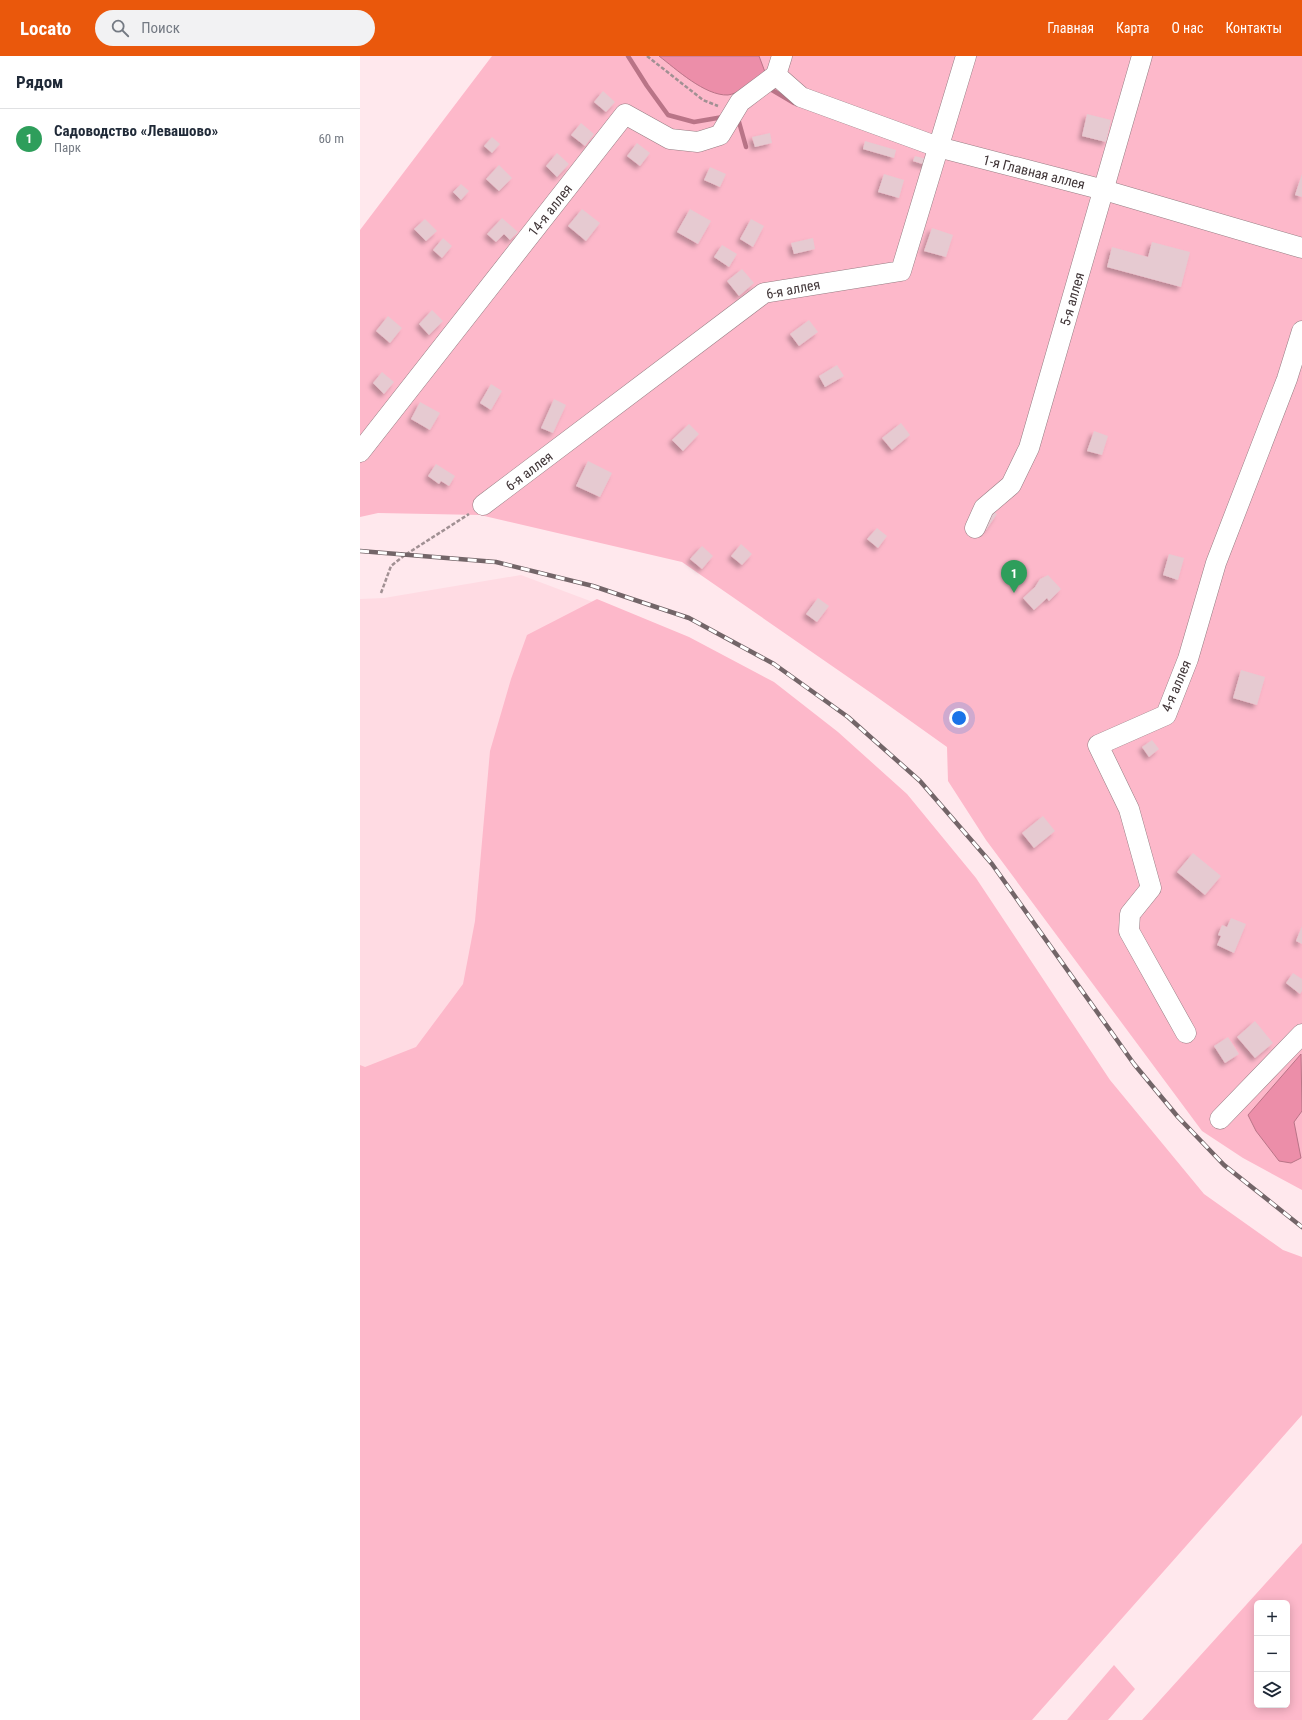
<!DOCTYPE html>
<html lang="ru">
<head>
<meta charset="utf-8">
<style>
  body { margin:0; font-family:"Roboto Condensed",sans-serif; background:#f2f2f3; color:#1f2937 }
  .controls { position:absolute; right:12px; bottom:12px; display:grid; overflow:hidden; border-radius:6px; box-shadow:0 2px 10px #0003 }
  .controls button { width:36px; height:36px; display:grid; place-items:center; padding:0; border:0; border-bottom:1px solid #e0e1e3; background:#fff; color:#1f2937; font:20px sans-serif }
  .you { position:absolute; left:599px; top:662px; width:14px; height:14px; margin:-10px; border:3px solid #fff; border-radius:50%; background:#1a73e8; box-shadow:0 0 0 6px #1a73e833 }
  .badge { display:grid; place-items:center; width:26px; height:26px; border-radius:50%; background:#ea580c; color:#fff; font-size:13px; font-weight:700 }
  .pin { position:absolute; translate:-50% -33px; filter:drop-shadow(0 1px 2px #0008) }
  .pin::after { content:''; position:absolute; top:21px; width:14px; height:12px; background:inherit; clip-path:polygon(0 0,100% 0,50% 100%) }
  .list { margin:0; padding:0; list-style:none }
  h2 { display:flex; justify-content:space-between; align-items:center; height:52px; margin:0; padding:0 16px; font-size:17px }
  h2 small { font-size:13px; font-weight:400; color:#747a83 }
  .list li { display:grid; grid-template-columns:26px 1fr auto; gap:12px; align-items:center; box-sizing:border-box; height:60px; padding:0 16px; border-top:1px solid #e0e1e3 }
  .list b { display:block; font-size:15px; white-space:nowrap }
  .list p { margin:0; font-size:13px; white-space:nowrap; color:#747a83 }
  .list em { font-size:13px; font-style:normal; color:#747a83 }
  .icon { flex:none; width:22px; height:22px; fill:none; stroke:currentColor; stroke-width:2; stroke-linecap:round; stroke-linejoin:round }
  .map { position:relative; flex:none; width:942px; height:1664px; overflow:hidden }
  header { display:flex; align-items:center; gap:24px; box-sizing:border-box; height:56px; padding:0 20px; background:#ea580c; color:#fff }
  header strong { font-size:19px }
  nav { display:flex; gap:22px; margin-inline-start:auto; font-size:14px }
  .search { width:280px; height:36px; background:#f2f2f3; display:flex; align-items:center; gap:10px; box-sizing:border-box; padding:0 14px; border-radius:22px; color:#747a83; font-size:15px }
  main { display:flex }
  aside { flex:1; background:#fff }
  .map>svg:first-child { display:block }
</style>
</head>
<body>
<header>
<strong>Locato</strong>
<div class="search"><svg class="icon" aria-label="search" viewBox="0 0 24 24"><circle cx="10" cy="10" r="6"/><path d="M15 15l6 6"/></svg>Поиск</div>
<nav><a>Главная</a><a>Карта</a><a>О нас</a><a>Контакты</a></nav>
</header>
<main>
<aside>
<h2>Рядом<small></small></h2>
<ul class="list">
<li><span class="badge" style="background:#2e9e5b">1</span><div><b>Садоводство «Левашово»</b><p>Парк</p></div><em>60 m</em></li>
</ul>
</aside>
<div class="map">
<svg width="942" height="1664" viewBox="0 0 942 1664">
  <defs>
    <filter id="shadow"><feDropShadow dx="-3.5" dy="3.5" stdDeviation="2" flood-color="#0004"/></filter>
  </defs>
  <rect width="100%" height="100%" fill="#ffe8ed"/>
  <polygon fill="#ffdbe3" points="161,519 278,563 105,973 0,1022 0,543 24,542"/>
  <g fill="#fdb8ca" fill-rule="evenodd">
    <polygon points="132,0 942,0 942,1134 883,1102 842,1075 626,784 588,725 587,691 514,639 322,506 120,459 18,457 0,461 0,174"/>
    <polygon points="237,543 329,581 414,626 478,676 547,738 616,822 750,1024 844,1138 923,1194 942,1201 942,1359 672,1664 0,1664 0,1009 5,1011 56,991 103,928 115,865 130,695 151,623 167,579"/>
    <path d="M942,1487V1664H782ZM897,1547H927V1649H897Z"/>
    <polygon points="754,1609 775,1633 748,1664 707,1664"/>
  </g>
  <g fill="#ec8ea9" stroke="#b97487">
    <path d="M299,0H399L405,16L402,25C394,28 376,38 368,39C345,40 316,13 299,0Z"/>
    <polygon points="941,998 942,1055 934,1066 941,1102 931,1107 919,1105 896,1075 888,1059"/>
  </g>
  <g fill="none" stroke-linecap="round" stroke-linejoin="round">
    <g stroke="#b97487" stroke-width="4.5">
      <polyline points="268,0 287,30 308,59 334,66 363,61"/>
      <polyline points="412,34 434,47"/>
      <polyline points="379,66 386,91"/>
    </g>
  </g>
  <g fill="#e6cad1" filter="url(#shadow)">
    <polygon points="243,35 255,46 246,56 234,46"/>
    <polygon points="727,58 751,64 746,86 722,80"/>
    <polygon points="221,67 234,78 225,90 211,79"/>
    <polygon points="410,77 412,87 395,91 392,81"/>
    <polygon points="132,81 140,88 132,97 124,90"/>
    <polygon points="505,85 536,94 534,102 503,93"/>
    <polygon points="277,87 290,97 280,110 267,100"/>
    <polygon points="197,97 209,108 197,121 186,110"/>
    <polygon points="555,100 570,104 569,110 553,105"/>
    <polygon points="139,109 152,122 139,135 126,123"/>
    <polygon points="350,111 366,118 360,131 344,124"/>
    <polygon points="524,118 544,124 539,142 518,136"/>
    <polygon points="942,118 942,141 935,139"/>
    <polygon points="101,128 109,135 101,144 93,136"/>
    <polygon points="222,153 240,167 226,185 208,170"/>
    <polygon points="330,153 351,165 338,188 317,176"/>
    <polygon points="142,162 158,176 150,184 144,178 136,186 127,178"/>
    <polygon points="65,163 77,175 66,185 54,173"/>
    <polygon points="391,163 404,170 393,191 380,183"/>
    <polygon points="572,172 593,179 586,201 564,195"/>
    <polygon points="83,182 92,190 82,202 73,194"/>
    <polygon points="453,182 455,193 434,198 431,187"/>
    <polygon points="792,186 830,196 821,231 747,211 752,191 788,201"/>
    <polygon points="362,189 377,198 369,211 354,201"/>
    <polygon points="382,213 394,227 379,240 367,225"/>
    <polygon points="72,254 83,265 69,279 59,268"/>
    <polygon points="28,260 42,272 30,287 16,275"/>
    <polygon points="449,264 458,276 439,290 430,278"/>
    <polygon points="477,309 484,320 465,331 459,320"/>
    <polygon points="22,316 34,326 24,338 13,327"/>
    <polygon points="131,328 142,335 131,354 120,347"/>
    <polygon points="194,343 206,349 193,377 181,372"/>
    <polygon points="60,346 80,357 70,374 51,363"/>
    <polygon points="541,367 550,379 532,394 522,382"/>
    <polygon points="329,368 339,378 323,395 312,384"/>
    <polygon points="734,375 748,380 742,399 727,395"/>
    <polygon points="228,405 252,417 240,441 216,430"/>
    <polygon points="76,408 95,420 89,430 81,425 79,428 68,420"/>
    <polygon points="629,453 637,458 626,474 619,469"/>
    <polygon points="517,472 527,480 518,492 507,483"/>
    <polygon points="381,488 392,498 382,509 371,500"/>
    <polygon points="342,490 353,500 342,513 330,503"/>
    <polygon points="809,498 824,502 818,524 803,519"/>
    <polygon points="688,519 701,533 689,545 687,542 674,554 663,542 675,531 680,523"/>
    <polygon points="458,542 469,550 457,566 446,558"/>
    <polygon points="881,614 905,621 897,649 873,642"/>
    <polygon points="792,684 799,693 789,701 782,691"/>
    <polygon points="683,760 695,775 674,792 662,777"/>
    <polygon points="833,797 861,820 845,839 817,816"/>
    <polygon points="871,862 886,868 874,897 857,889 861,880 858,879 862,869 867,871"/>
    <polygon points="942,870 942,888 936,885"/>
    <polygon points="933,917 942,923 942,935 940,938 926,927"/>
    <polygon points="895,965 913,987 895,1002 877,981"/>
    <polygon points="868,981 879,998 865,1007 854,990"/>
  </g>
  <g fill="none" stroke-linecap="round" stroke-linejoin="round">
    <g stroke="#967d83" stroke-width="21">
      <g id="minor">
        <polyline points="416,19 441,41 578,91 744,134 942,192"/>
        <polyline points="416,19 422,0"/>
        <polyline points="0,396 265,58 310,83 338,86 360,79 380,46 416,19"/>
        <polyline points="123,449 404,237 541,215 606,0"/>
        <polyline points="615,472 624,452 651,429 669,392 782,0"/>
        <polyline points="826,977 769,875 770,858 791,832 769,753 738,689 806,659 828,603 856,507 927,323 942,275"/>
        <polyline points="860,1063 942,978"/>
      </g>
    </g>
    <g stroke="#a19093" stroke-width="2.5" stroke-dasharray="4 2" stroke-linecap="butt">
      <polyline points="287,0 343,44 358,50"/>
      <polyline points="21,537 31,510 45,499 109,458"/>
    </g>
    <use href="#minor" stroke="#fff" stroke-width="20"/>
    <g stroke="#736568" stroke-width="4.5">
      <polyline id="rail" points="0,495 136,506 233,530 329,562 414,608 488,661 560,725 632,808 774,1008 818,1061 864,1109 942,1171"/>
    </g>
    <use href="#rail" stroke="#fff" stroke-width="3" stroke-dasharray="9" stroke-linecap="butt"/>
  </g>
  <g text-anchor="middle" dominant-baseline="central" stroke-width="3" stroke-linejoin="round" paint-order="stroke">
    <g font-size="14" fill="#413638" stroke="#fff">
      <text transform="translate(674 116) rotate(14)">1-я Главная аллея</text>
      <text transform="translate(190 154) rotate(-52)">14-я аллея</text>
      <text transform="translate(433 233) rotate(-11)">6-я аллея</text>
      <text transform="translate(712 243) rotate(-74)">5-я аллея</text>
      <text transform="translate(169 415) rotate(-37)">6-я аллея</text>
      <text transform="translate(816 630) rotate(-67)">4-я аллея</text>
    </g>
  </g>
</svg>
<div class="controls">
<button>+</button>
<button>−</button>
<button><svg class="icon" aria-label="layers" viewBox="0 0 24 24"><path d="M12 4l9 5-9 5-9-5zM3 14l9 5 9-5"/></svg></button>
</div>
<div class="you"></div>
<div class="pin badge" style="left:654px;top:537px;background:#2e9e5b">1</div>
</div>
</main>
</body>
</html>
